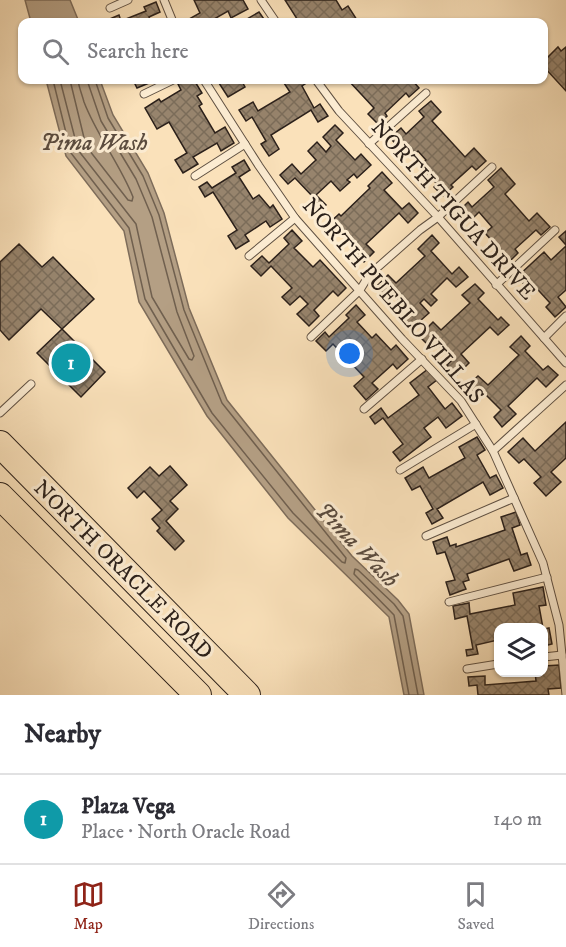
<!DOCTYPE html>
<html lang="en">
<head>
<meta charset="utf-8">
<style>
  body { margin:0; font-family:"IM FELL DW Pica",serif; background:#f7f7f7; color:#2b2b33 }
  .controls { position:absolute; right:18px; bottom:18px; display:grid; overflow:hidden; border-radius:12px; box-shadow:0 2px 4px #0004 }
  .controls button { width:54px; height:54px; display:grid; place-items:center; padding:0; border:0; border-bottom:2px solid #e1e1e2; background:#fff; color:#2b2b33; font:30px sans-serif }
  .you { position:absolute; left:350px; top:354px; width:21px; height:21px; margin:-15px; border:4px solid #fff; border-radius:50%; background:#1a73e8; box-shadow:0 0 0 9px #1a73e833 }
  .badge { display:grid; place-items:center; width:39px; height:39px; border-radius:50%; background:#8f2418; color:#fff; font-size:20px; font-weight:700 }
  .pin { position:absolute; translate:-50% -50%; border:3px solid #fff; box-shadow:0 2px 6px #0006 }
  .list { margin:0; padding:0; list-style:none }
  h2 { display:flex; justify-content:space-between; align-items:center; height:78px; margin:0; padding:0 24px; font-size:26px }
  h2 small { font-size:20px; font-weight:400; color:#7c7c81 }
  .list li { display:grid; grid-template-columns:39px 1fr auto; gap:18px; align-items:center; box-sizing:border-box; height:90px; padding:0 24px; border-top:2px solid #e1e1e2 }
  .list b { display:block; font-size:22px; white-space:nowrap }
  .list p { margin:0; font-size:20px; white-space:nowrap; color:#7c7c81 }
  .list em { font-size:20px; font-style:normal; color:#7c7c81 }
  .icon { flex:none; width:33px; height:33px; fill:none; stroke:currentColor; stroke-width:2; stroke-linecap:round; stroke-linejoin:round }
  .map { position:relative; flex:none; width:566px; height:695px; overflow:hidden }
  .search { position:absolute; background:#fff; box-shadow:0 2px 4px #0004; left:18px; right:18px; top:18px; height:66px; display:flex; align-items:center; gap:15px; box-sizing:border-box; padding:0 21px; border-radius:12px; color:#7c7c81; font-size:22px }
  .sheet { height:168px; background:#fff }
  nav { display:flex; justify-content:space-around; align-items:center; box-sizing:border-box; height:84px; border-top:2px solid #e1e1e2; background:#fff; font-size:16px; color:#7c7c81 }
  nav a { display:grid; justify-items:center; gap:3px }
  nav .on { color:#8f2418 }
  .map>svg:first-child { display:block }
</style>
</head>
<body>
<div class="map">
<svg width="566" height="695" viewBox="0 0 566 695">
  <defs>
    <pattern id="building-cross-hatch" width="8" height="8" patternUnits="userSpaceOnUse" patternTransform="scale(1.5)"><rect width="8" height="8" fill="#97846d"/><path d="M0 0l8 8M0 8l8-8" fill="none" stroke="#7b6c59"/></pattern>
  </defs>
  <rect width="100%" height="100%" fill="#fae1ba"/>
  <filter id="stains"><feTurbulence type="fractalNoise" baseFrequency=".00333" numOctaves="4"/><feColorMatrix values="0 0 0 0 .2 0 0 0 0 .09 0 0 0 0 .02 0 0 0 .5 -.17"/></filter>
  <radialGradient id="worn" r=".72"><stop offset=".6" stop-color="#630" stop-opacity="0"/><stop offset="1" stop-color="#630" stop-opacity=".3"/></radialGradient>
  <g fill="#b49f84" stroke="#7d6c5a" stroke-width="1.5">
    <polygon points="25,0 70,0 79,22 31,22"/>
    <polygon points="46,80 100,80 113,115 148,173 164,213 189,308 227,400 352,556 398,600 409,614 424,695 404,695 389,617 288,518 207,416 139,302 124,231 66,156"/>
  </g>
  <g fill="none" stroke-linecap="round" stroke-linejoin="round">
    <g stroke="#70604f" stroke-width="1.5">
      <polyline points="53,80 71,153 129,228 145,299 212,413 293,513 342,562 345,563 346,558 222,403 184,310 159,215 143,176 108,118 95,80"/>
      <polyline points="60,80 78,150 136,224 152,297 189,359 192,360 194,356 177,312 152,217 136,179 101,121 87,80"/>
      <path d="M70,80L86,146L128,200L132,201L133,197C120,164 97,136 84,102C82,94 79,88 78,80"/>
      <polyline points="409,695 394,615 354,574 355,569 358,570 394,604 403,616 418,695"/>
    </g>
  </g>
  <g fill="url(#building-cross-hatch)" stroke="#2b201a" stroke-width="1.5">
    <polygon points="194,0 243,0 248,9 231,18 228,11 209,22 190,22 189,19 200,13"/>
    <polygon points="285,0 336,0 342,10 348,6 357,20 353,22 299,22"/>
    <polygon points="156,2 160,12 149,17 151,22 105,21 119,15 121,21 146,11 144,7"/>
    <polygon points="259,12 266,22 249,22 247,19"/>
    <polygon points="558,47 561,51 566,47 566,91 544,67 544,61"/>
    <polygon points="133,80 148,80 149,83 137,88"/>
    <polygon points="186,80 194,80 202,93 197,96 202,104 199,106 215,133 225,127 234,143 221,151 217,143 193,157 198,164 183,173 175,160 187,153 169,122 157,129 145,108 159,99 161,102 181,90 178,84"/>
    <polygon points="217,80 241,80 245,87 228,97"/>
    <polygon points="282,80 307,80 308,82 302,86 314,108 320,104 328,116 318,122 311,110 271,135 279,149 269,156 261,144 266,141 252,117 246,121 239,110 253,102 258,111 290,92"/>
    <polygon points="348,80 412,80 419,88 409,97 406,93 385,113 387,116 378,124 368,114 374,108"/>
    <polygon points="431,101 441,112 432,121 465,157 474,148 486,161 476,170 472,166 451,185 453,187 443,196 434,187 437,184 420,166 426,160 418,151 414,155 405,145 401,149 390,138 401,128 406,134 424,117 419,111"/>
    <polygon points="335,125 343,133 336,140 355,160 361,154 371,165 357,178 354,174 347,180 350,182 340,191 331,181 316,195 326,205 317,213 309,205 315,199 295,178 288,184 280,175 292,164 301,174 316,160 308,151 317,142 326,152 331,146 323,137"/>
    <polygon points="244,160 250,170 239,177 253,199 259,195 270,208 273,205 282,219 270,227 266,221 245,235 249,241 236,249 228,236 237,230 213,192 205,197 199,187 207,182 212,188 236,173 232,167"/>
    <polygon points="501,168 515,184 505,194 529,221 537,213 550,227 541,235 536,230 515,249 518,253 510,261 485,233 492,227 479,212 471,220 461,209 468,202 472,207 494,187 488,180"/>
    <polygon points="382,172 392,183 384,190 402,209 409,203 418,213 408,223 399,213 366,244 374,252 364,262 355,253 358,250 339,231 336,234 327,225 339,214 341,216 370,188 368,186"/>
    <polygon points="292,230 302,241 294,248 313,267 320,260 346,288 338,296 333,291 314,310 319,316 309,326 297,314 308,304 300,296 290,305 282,297 292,288 271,266 261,276 251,266 262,256 269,263 289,244 284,238"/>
    <polygon points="566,231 566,245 559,237"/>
    <polygon points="432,235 439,243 431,251 452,274 459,267 468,277 456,287 447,278 431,294 437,300 431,306 424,299 420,303 429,313 411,329 402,319 409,312 390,292 385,296 376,287 388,275 396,283 425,256 418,249"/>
    <polygon points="19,244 42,267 53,257 94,299 62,329 41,309 9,340 0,330 0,262"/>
    <polygon points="566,246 566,290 558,297 566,307 555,317 546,307 550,303 530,281 525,285 517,277 544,252 551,260"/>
    <polygon points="475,284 484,293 478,299 498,320 501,317 509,325 498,335 490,327 461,354 469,363 457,375 447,365 452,360 432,339 427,344 419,336 433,322 441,330 470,303 462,295"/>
    <polygon points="356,305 365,315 357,322 372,338 376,334 391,350 396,345 408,359 397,369 393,364 372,383 378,389 366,400 354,386 364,377 333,344 326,351 316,341 325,332 329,337 349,318 346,315"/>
    <polygon points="62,329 105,372 81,397 37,353"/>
    <polygon points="521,336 530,346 525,351 543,370 548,366 558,375 546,387 537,378 508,406 516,414 502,427 494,417 501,410 481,390 477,394 468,385 478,376 488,385 519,355 510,347"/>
    <polygon points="428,369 437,380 428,387 445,409 452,403 462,416 446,428 438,417 424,428 431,437 400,461 393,452 403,444 383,418 375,424 370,417 381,408 388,418 419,395 410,383"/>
    <polygon points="566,422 566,458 551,472 561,482 546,496 534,483 541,477 524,459 519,463 508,452 523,438 535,451"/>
    <polygon points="477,437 485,450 477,455 490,478 496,475 503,488 490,495 483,482 437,509 443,518 432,524 426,513 433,509 420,486 412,490 405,478 423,467 429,478 465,458 459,447"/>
    <polygon points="170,466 187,485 170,501 178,509 166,521 184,541 175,550 157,531 160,528 152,519 162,510 144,491 137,498 128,488 150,467 159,476"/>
    <polygon points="516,512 520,525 512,528 521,555 527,553 531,565 514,571 509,559 467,574 469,580 463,582 466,589 450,595 446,582 455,580 445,552 437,554 433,542 447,537 450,546 456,544 456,547 505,530 501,517"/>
    <polygon points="543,587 546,605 539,606 543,628 498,628 498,640 476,645 478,654 467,656 466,650 473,649 467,616 455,619 453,606 469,603 470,614 515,605 513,593"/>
    <polygon points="549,628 552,644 544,646 544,629"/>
    <polygon points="559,665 561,688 548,689 549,695 478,695 477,685 469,686 468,677 485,676 485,685 536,681 535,672 544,672 544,666"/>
  </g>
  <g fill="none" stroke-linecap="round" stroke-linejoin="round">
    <g stroke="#5f5042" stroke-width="9">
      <g id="lane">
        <polyline points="164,0 173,22"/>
        <polyline points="261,0 276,22"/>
        <polyline points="110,8 128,0"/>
        <polyline points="204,80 259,166 295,218 402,339 461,401 493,451 543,563 559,625 566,695"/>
        <polyline points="316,80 339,111 438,217 566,363"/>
        <polyline points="144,94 173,80"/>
        <polyline points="369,144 426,93"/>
        <polyline points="195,176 245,144"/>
        <polyline points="249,256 295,218"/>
        <polyline points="496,285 555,230"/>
        <polyline points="311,337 360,290 369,275 420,230 438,217 492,167"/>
        <polyline points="544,338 566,316"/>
        <polyline points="364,409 422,359"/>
        <polyline points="0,413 31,384"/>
        <polyline points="493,451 566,385"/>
        <polyline points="400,470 476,424"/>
        <polyline points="426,536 514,498"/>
        <polyline points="449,602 547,577"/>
        <polyline points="544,657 562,655"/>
        <polyline points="467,669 498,664"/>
      </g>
    </g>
    <g stroke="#2b201a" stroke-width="28">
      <g id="highway">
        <polyline points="0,444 247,695"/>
        <polyline points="0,496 198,695"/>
      </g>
    </g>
    <use href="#lane" stroke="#fcecd2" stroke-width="7"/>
    <use href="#highway" stroke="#fae1ba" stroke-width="26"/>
  </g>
  <g text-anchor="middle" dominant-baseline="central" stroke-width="6" stroke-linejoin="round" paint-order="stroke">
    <g font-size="22" fill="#2b201a" stroke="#fcecd2">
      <text transform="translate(453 210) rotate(48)">NORTH TIGUA DRIVE</text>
      <text transform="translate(393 301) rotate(49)">NORTH PUEBLO VILLAS</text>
      <text transform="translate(123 570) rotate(45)">NORTH ORACLE ROAD</text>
    </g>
    <g font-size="24" font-style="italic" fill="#5b4c3f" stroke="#fcecd2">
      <text x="94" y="143">Pima Wash</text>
      <text transform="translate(357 545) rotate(46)">Pima Wash</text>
    </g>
  </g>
  <rect width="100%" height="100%" filter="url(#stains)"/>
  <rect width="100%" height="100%" fill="url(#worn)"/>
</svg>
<div class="controls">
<button><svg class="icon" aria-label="layers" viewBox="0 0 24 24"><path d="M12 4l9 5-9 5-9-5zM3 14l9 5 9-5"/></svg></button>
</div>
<div class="you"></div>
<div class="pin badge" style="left:71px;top:363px;background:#0f9aa8">1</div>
<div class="search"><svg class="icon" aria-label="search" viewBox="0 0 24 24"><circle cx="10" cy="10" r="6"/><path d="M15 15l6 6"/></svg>Search here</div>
</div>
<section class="sheet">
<h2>Nearby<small></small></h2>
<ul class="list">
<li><span class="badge" style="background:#0f9aa8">1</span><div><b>Plaza Vega</b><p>Place · North Oracle Road</p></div><em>140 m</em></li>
</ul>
</section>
<nav>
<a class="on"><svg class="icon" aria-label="map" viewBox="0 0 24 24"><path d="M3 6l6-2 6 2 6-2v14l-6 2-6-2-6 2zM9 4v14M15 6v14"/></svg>Map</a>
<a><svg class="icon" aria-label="directions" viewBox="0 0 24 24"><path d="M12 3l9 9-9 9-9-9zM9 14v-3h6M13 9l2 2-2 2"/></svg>Directions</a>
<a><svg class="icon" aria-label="saved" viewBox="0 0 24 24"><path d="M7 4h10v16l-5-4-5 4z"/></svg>Saved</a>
</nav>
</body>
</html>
